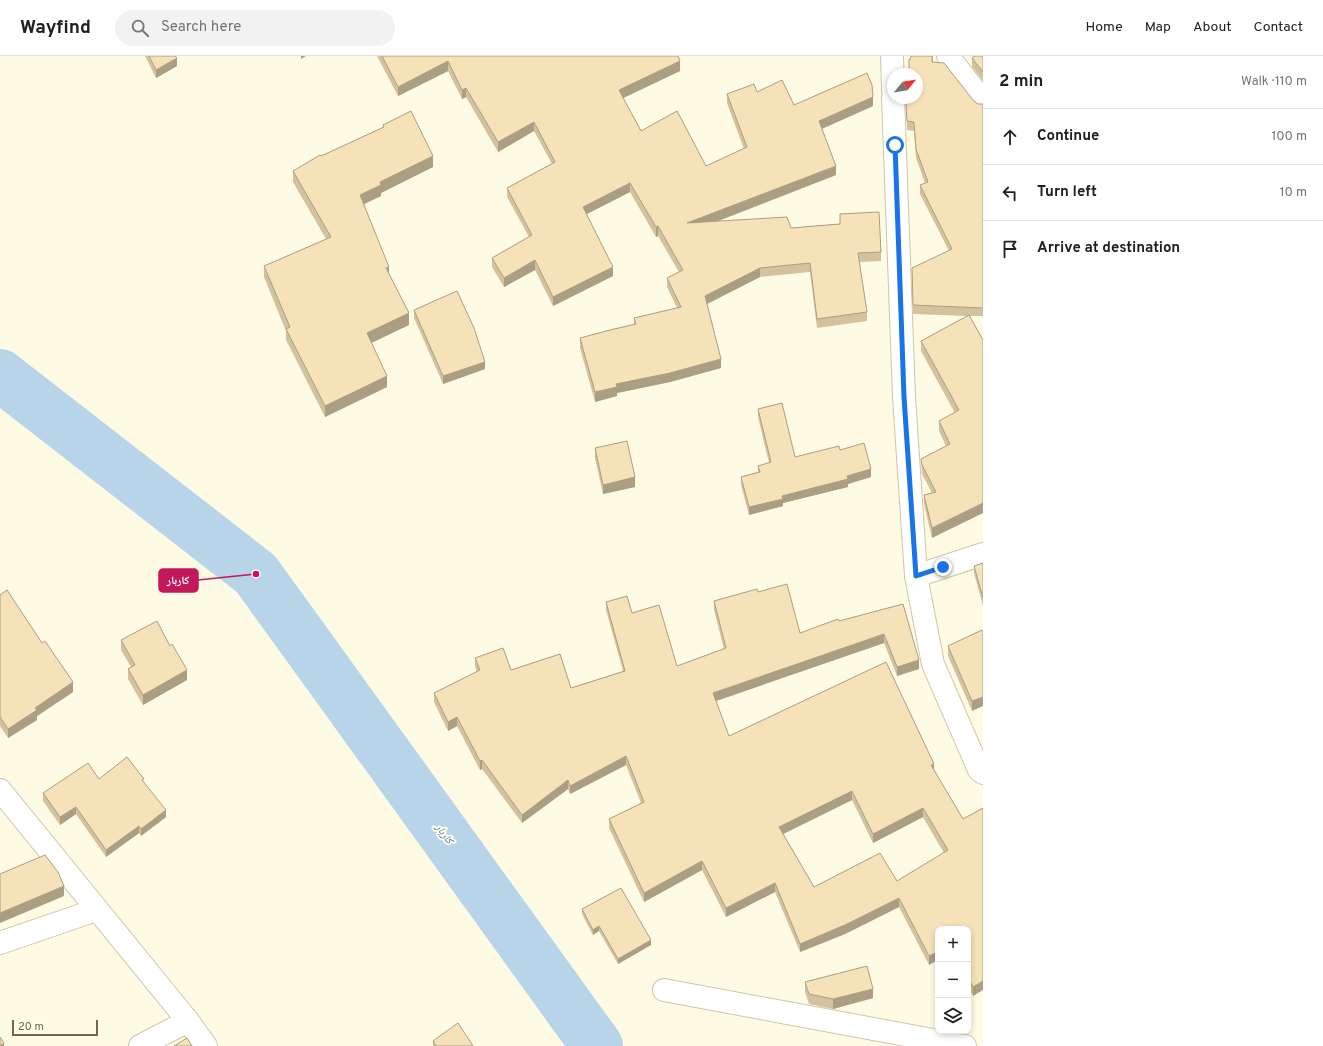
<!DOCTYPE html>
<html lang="en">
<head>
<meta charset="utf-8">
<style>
  body { margin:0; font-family:Overpass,"Noto Naskh Arabic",sans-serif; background:#f2f2f2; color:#202124 }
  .controls { position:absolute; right:12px; bottom:12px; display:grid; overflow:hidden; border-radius:8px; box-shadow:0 2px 6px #0003 }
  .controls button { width:36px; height:36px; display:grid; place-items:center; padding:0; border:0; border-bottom:1px solid #e0e0e0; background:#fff; color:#202124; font:20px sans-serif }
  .compass { position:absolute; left:887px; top:12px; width:36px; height:36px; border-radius:50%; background:#fff; box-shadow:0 2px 6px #0003; rotate:60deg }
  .scale { position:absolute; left:12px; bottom:10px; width:86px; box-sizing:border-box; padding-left:4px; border:2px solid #796647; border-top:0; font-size:11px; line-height:14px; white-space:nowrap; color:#796647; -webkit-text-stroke:3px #fffdec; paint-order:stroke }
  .stop { position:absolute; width:12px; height:12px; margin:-9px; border:3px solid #1a73e8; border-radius:50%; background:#fff }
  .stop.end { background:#1a73e8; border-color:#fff; box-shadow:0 1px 4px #0008 }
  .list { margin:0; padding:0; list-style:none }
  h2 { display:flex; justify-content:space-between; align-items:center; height:52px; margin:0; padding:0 16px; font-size:17px }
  h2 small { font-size:13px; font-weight:400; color:#757577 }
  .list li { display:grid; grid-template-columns:26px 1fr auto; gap:12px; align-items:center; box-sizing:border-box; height:56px; padding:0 16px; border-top:1px solid #e0e0e0 }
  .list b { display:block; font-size:15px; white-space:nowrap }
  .list em { font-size:13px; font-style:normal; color:#757577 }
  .icon { flex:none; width:22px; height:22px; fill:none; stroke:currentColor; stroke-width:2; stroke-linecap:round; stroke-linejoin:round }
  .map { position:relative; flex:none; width:983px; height:990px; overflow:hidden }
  header { display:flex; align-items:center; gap:24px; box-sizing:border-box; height:56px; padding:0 20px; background:#fff; border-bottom:1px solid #e0e0e0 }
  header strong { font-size:19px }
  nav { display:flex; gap:22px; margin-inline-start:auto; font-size:14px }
  .search { width:280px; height:36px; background:#f2f2f2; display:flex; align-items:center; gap:10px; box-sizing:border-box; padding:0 14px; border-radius:22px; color:#757577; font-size:15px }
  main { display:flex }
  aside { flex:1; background:#fff }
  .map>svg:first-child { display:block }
</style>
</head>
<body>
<header>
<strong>Wayfind</strong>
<div class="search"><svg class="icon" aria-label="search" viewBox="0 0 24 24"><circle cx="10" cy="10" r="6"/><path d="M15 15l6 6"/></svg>Search here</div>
<nav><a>Home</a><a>Map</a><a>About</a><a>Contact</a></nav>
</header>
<main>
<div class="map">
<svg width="983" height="990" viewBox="0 0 983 990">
  <rect width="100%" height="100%" fill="#fefbe4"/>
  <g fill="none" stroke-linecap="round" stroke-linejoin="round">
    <polyline stroke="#b7d4e9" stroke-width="52" points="0,319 256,518 597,990"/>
    <g stroke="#d0c5a9" stroke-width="24">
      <g id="minor">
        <polyline points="892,0 893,34"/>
        <polyline points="948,0 983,45"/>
        <polyline points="893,42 904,341 916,520 933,608 979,714 983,717"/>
        <polyline points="916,520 983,498"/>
        <polyline points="0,734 188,965 206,990"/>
        <polyline points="0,887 96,854"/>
        <polyline points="664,934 965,990"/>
        <polyline points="140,990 188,965"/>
      </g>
    </g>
    <use href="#minor" stroke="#fff" stroke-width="22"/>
  </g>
  <g fill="#d4c29f" fill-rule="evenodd">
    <polygon points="145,0 175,0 177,10 156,22"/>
    <polygon points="377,0 678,0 680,15 623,42 641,75 706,110 744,93 727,47 727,38 757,36 794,49 873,50 822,73 836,119 716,166 791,172 840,168 840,158 881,196 881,205 859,206 867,256 867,265 817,272 810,216 760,221 707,248 721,312 670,326 617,337 617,340 595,346 580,292 580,282 634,268 634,262 677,252 667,231 667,222 679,216 658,180 656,181 630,136 587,158 613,220 553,250 535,214 504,231 492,211 492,202 529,181 507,141 507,132 552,108 534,75 498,96 466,41 462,43 448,15 398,40"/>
    <polygon points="933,0 933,6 973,44 978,48 983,48 983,260 970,260 983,284 932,482 924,448 924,439 932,437 922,418 921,403 946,390 939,375 939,365 955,357 921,295 921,285 967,260 913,258 912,212 949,195 920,138 920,129 925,127 916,102 914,75 907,74 906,47 909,18 909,3"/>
    <polygon points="983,0 983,25 972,11 972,2"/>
    <polygon points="383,69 433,111 381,137 381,140 364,148 389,218 409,269 371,287 387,331 325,361 286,284 286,275 264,221 264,210 326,183 293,126 293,115 383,71"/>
    <polygon points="414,254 485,313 443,328 414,262"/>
    <polygon points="758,353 795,401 840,394 871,421 848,428 848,431 783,447 783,450 749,459 741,429 741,421 758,416 758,410 769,407 758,361"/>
    <polygon points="595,392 635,431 603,438 595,402"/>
    <polygon points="983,507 983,550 974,517 974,510"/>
    <path d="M758,536L800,577L903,548L919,613L897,620L884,587L716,645L729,680L934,714L963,763L983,752L973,940L968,931V873H938L929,909L899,851L845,878L800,896L775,836L726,861L702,814L644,846L609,772V763L641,747L626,709L570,738L568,733L522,767L482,713L480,714L457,670L448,675L434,646V637L477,616L475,611V602L511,614L571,632L623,615L606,554V546L632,557L677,610L724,593L714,554V545ZM852,744L873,787L923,761L944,797L897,825L814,831L783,778Z"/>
    <polygon points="0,539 73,636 37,660 37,664 8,682 0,670"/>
    <polygon points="982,574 972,655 948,600 948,590"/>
    <polygon points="121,584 187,624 143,649 128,623 128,613 131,611 121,594"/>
    <polygon points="99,723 144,726 166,761 141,780 139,777 106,801 76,758 60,769 43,745 43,737"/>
    <polygon points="582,853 651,889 618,908 599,875 593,879 582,858"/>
    <polygon points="805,926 873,942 833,953 809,948 805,936"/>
    <polygon points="433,985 473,990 433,990"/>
  </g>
  <g fill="#ac9e82">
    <polygon points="301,0 306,0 301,3"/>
    <polygon points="177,2 177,10 156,22 156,14"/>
    <polygon points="448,5 448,15 398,40 398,31"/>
    <polygon points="680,5 680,15 619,44 619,34"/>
    <polygon points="466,32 466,41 462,43 462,34"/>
    <polygon points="873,41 873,50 819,74 819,65"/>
    <polygon points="534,66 534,75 498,96 498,86"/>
    <polygon points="433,100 433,111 381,137 381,140 360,150 360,139 380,126"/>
    <polygon points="836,110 836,119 687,177 687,167"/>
    <polygon points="630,127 630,136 583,160 583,151"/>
    <polygon points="658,170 658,180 656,181 656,171"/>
    <polygon points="535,204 535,214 504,231 504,222"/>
    <polygon points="389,211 389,222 386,212"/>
    <polygon points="613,211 613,220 553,250 553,241"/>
    <polygon points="760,212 760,221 705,249 705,240"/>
    <polygon points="409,257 409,269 367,289 367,277"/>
    <polygon points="721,303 721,312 670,326 617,337 617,340 595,346 595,336 616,328"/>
    <polygon points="485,306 485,313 443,328 443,320"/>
    <polygon points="387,320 387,331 325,361 325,350"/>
    <polygon points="871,413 871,421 848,428 848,431 783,447 783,450 749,459 749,451 782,440"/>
    <polygon points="635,421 635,431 603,438 603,429"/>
    <polygon points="983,447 983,457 932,482 932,472"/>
    <polygon points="884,578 884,587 713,646 713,637"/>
    <polygon points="919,604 919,613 897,620 897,611"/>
    <polygon points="187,614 187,624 143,649 143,639"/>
    <polygon points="73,626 73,636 37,660 37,664 8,682 8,673 35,652"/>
    <polygon points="983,641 983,650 972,655 972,645"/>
    <polygon points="457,661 457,670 448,675 448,666"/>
    <polygon points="626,700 626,709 570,738 570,730"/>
    <polygon points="482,704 482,713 480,714 480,705"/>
    <polygon points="934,708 934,717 931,709"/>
    <polygon points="568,724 568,733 522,767 522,759"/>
    <polygon points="852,735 852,744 779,780 779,771"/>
    <polygon points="76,751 76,758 60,769 60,761"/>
    <polygon points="923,752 923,761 873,787 873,778"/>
    <polygon points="166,754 166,761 141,780 141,773"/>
    <polygon points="139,770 139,777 106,801 106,794"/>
    <polygon points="702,805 702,814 644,846 644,837"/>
    <polygon points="775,827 775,836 726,861 726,852"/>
    <polygon points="64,830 64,840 0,867 0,857"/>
    <polygon points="899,842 899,851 845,878 800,896 800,888"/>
    <polygon points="599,870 599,875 593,879 593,874"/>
    <polygon points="651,884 651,889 618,908 618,903"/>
    <polygon points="938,896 938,904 929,909 929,900"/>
    <polygon points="983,925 983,934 973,940 973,931"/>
    <polygon points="873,933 873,942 833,953 833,943"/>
    <polygon points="4,987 4,990 0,990"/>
  </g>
  <g fill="#f6e2b9" stroke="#ac9e82" fill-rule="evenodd">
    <polygon points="149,0 175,0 177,2 156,14"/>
    <polygon points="382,0 678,0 680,5 619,34 641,75 677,55 706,110 747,91 727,38 754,28 757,36 782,24 794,49 867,17 872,29 873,41 819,65 836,110 687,167 787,161 791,172 840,168 840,158 879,156 881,196 858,197 867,256 817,263 810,207 760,212 705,240 721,303 670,317 616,328 617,331 595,336 580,282 610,274 636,268 634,262 681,251 667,222 683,214 658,170 656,171 630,127 583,151 613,211 553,241 535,204 504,222 492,202 532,179 507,132 555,106 534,66 498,86 466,32 462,34 448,5 398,31"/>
    <polygon points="911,0 932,0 932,6 944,7 973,44 978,48 983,48 983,252 913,249 912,212 952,193 920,129 928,126 916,93 914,66 907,65 906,47 906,42 917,42 917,18 909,18 909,3 910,4"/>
    <polygon points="975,0 983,0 983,16 972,2"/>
    <polygon points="411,55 433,100 380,126 381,129 360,139 389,211 386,212 409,257 367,277 387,320 325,350 286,273 290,271 264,210 331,181 293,115 320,99 321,100 384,71 383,69"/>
    <polygon points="457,235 474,272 485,306 443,320 414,254"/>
    <polygon points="969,259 983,284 983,447 932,472 924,439 936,436 922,409 921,403 950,388 939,365 959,354 921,285"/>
    <polygon points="782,347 795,401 839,390 840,394 864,387 871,413 847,420 848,423 782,440 783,443 749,451 741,421 760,416 758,410 771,406 758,353"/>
    <polygon points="627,385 635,421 603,429 595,392"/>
    <polygon points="983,507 983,542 974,510"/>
    <path d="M787,528L800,577L838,563L839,565L903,548L919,604L897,611L884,578L713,637L729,680L886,606L934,708L931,709L963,763L983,752V925L973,931L968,922V873H938V896L929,900L899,842L845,869L800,888L775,827L726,852L702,805L644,837L609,763L644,746L626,700L570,730L568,724L522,759L482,704L480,705L457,661L448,666L434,637L480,614L475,602L503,592L511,614L560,598L571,632L625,615L606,546L627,540L632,557L659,549L677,610L726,592L714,545L757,533L758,536ZM852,735L873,778L923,752L948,794L897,825L880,797L814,831L779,771Z"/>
    <polygon points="7,534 42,587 45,585 73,626 35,652 37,654 8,673 0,661 0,539"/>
    <polygon points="157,565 170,590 172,588 187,614 143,639 128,613 135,609 121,584"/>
    <polygon points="982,574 983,576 983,641 972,645 948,590"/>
    <polygon points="127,701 144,723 142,724 166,754 141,773 139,770 106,794 76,751 60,761 43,737 88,707 99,723"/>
    <polygon points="45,799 58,816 64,830 0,857 0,818"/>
    <polygon points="621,832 651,884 618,903 599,870 593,874 582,853"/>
    <polygon points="867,910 873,933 833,943 809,938 805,926"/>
    <polygon points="458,967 473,990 436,990 433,985"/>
    <polygon points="0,981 4,987 0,990"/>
    <polygon points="187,982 192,990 174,990"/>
  </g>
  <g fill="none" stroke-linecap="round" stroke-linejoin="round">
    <polyline stroke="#1a73e8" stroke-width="5" points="895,89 904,341 916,520 943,511"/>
  </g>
  <g text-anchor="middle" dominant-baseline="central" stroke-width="4" stroke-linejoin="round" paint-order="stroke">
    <g font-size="11" font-style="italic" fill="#44769d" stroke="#fffdec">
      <text transform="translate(444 778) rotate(54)">کاربار</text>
    </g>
  </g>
  <path fill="none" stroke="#c2185b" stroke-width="1.5" d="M256 518L198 524"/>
  <circle fill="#c2185b" stroke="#fffdec" stroke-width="1.5" cx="256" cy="518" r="4"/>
  <rect fill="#c2185b" stroke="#c2185b" stroke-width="1.5" x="159" y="513" width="39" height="23" rx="4"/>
  <g font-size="11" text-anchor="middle" font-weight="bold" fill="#fff">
    <text x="178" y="528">کاربار</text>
  </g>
</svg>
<div class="controls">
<button>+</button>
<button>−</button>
<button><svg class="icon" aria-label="layers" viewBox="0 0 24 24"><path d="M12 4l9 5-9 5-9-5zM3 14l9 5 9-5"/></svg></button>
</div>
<svg class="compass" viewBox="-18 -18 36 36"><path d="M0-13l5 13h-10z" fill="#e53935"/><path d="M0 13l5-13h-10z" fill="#757577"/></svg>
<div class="scale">20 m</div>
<div class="stop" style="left:895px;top:89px"></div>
<div class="stop end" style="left:943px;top:511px"></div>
</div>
<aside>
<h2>2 min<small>Walk · 110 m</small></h2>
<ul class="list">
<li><svg class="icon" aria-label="ahead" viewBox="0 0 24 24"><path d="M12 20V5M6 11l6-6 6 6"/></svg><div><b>Continue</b></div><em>100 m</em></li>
<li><svg class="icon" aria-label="left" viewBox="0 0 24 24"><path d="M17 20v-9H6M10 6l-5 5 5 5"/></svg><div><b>Turn left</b></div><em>10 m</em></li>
<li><svg class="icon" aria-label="arrive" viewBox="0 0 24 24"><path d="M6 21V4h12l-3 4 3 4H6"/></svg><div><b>Arrive at destination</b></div></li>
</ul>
</aside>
</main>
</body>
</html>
